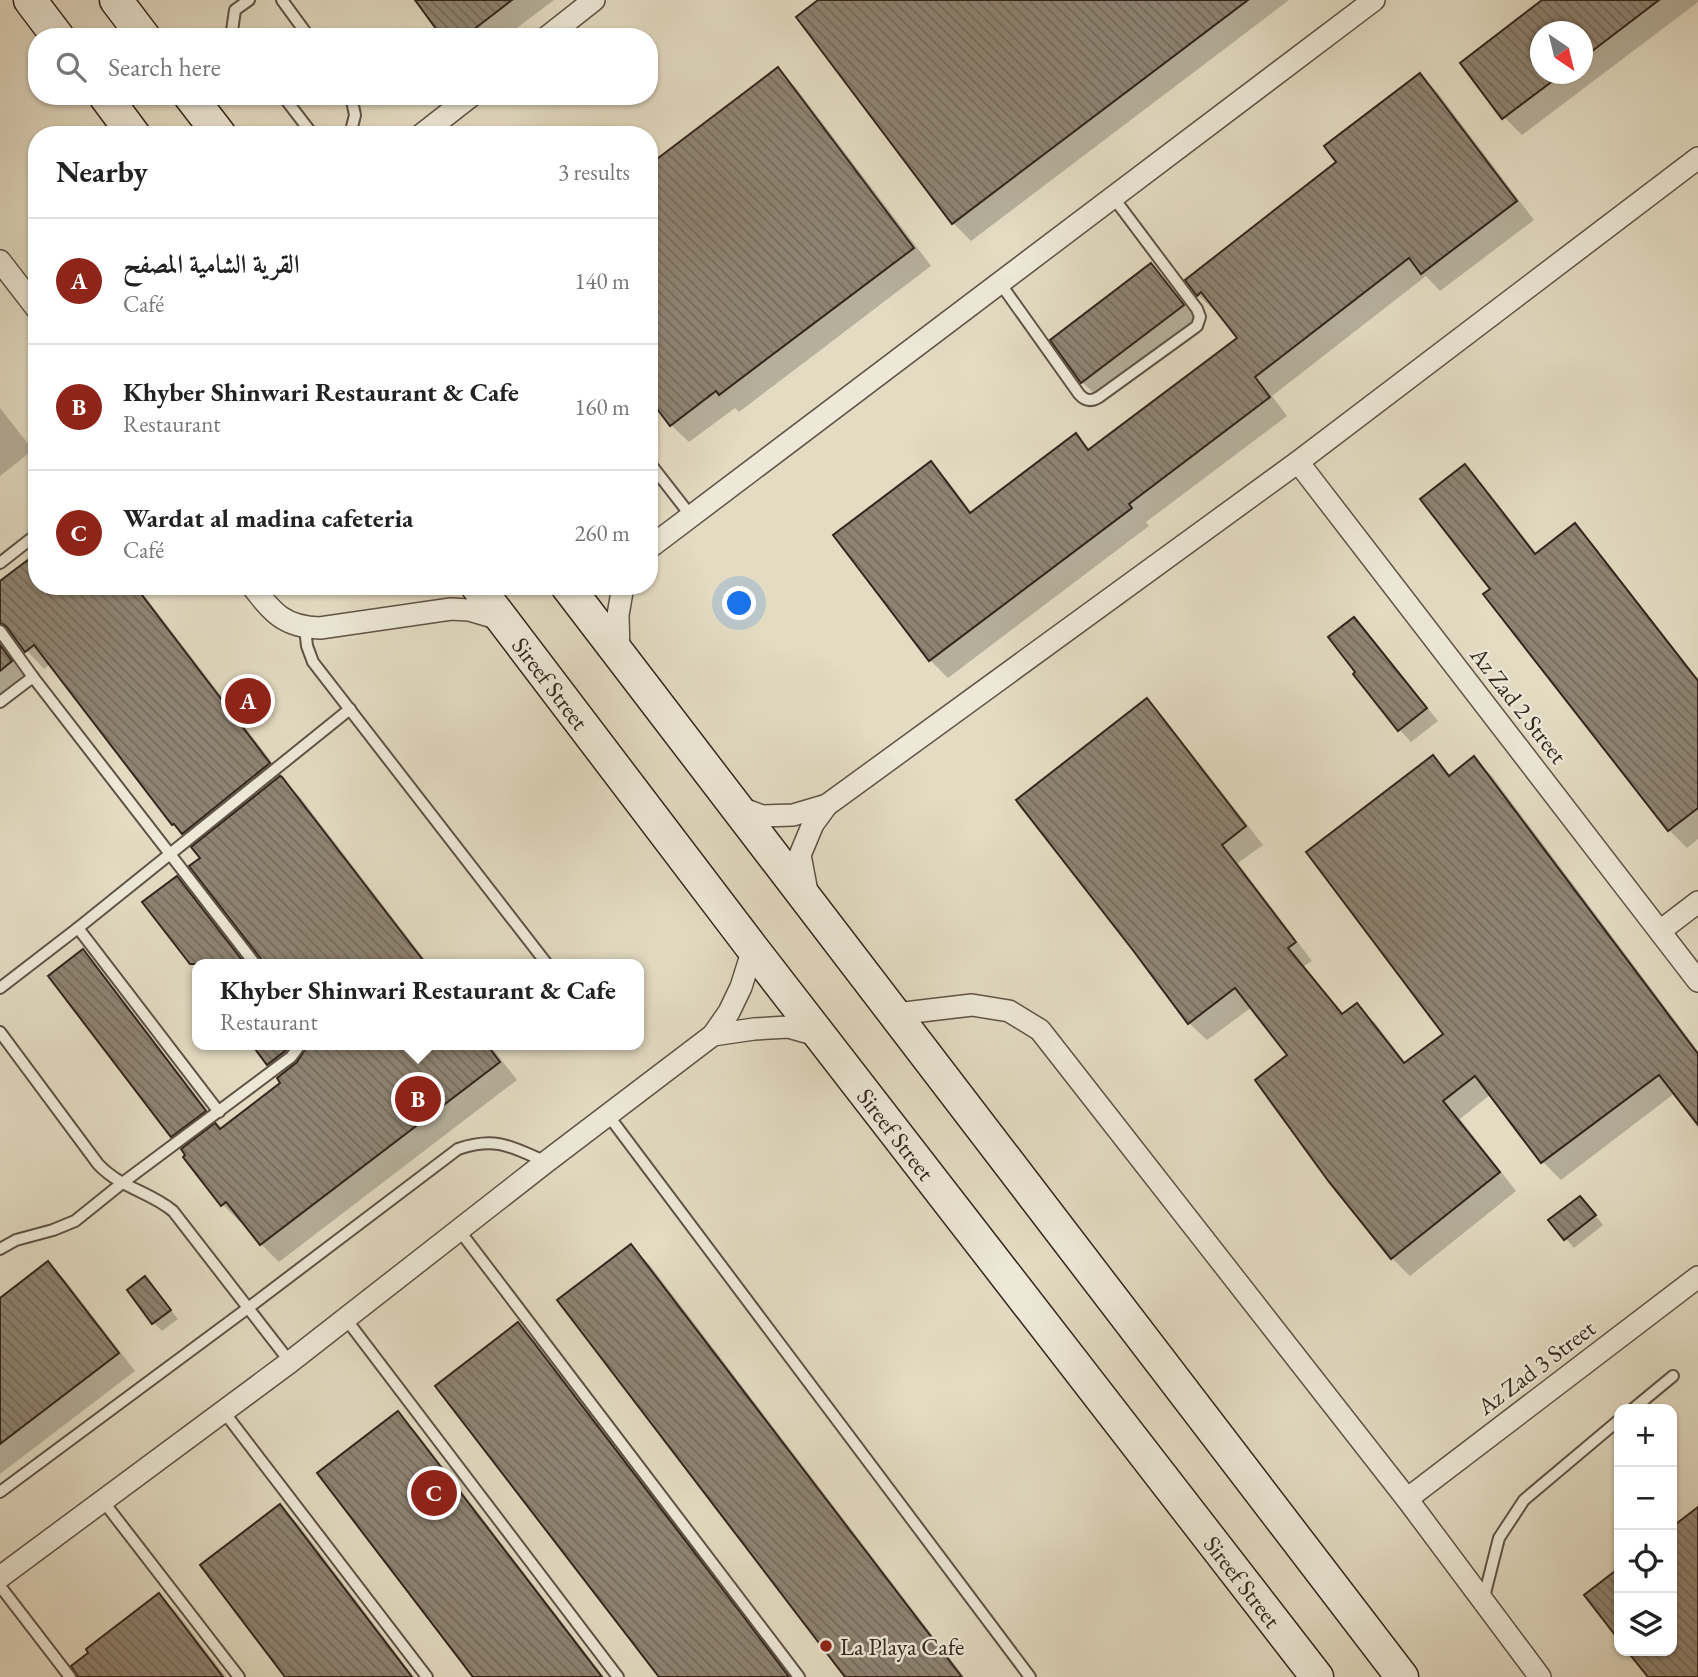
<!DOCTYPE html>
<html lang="en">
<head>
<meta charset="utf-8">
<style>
  body { margin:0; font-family:"EB Garamond",Amiri,serif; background:#f2f2f2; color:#222 }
  .controls { position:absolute; right:21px; bottom:21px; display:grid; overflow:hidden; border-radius:14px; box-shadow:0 2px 5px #0004 }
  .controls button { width:63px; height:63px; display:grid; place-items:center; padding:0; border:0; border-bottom:2px solid #e0e0e0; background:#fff; color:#222; font:35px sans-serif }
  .compass { position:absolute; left:1530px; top:21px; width:63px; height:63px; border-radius:50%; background:#fff; box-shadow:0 2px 5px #0004; rotate:145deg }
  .you { position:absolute; left:740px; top:604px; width:24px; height:24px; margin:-18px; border:5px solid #fff; border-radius:50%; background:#1a73e8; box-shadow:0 0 0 10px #1a73e833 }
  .badge { display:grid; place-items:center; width:46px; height:46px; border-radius:50%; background:#8f2418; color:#fff; font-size:23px; font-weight:700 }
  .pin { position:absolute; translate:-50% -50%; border:4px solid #fff; box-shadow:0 2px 7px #0006 }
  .popup { position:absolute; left:192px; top:959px; width:452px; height:91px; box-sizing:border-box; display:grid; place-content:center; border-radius:14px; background:#fff; filter:drop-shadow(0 2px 5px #0005); font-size:23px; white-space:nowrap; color:#767676 }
  .popup b { font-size:26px; color:#222 }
  .popup::after { content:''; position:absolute; left:50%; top:100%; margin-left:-14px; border:14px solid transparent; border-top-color:#fff }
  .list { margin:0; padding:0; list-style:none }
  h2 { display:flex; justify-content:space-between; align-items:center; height:91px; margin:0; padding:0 28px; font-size:30px }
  h2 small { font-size:23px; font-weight:400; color:#767676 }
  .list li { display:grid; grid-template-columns:46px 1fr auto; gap:21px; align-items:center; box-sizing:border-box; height:126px; padding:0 28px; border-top:2px solid #e0e0e0 }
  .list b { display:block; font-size:26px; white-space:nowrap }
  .list p { margin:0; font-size:23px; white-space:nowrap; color:#767676 }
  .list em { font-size:23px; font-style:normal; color:#767676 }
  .icon { flex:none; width:38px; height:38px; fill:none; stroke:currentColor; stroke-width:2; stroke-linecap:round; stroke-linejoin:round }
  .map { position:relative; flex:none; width:1698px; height:1677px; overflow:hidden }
  .search { position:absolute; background:#fff; box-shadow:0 2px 5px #0004; left:28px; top:28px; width:630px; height:77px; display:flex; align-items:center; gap:18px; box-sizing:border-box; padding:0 24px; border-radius:28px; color:#767676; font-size:26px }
  .panel { position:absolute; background:#fff; box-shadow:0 2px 5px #0004; left:28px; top:126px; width:630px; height:469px; border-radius:28px }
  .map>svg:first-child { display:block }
</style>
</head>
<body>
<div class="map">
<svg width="1698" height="1677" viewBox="0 0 1698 1677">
  <defs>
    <pattern id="building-back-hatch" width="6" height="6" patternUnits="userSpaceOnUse" patternTransform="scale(1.75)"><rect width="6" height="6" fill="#8f8473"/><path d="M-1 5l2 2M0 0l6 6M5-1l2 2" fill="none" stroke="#756c5e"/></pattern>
  </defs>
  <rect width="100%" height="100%" fill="#e3dbc2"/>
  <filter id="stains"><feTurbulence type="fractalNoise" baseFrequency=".00286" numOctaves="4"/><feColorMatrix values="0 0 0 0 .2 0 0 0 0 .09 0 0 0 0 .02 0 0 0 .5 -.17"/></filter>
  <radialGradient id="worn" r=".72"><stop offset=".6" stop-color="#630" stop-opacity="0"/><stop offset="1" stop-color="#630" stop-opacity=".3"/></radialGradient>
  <g fill="#0003" fill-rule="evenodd">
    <polygon points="417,0 554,0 505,37 444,37"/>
    <polygon points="821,0 1289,0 971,241 953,223"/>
    <path d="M1545,0H1698V2L1522,135L1504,117ZM1540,32H1582V74H1540Z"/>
    <polygon points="778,70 796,88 931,266 739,412 735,408 689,442 671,425"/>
    <polygon points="1420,75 1438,93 1534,220 1440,291 1426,276 1272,396 1287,416 1146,522 1149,526 948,678 930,660 930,463 948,481 972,513 1075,435 1091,450 1239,338 1218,311 1216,312 1198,295 1338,163"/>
    <polygon points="1150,266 1164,279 1196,319 1096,395 1082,382 1053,340"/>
    <polygon points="0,408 33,450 0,476"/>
    <polygon points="1465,466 1482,484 1537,554 1574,525 1592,543 1698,679 1698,839 1687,848 1669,830 1485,595 1492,589"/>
    <polygon points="0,583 37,586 137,586 287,782 286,783 300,797 428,964 264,964 196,846 173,824 50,664 44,669 17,640 11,645 29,680 0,702"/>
    <polygon points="1354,619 1366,631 1438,721 1411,742 1400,730 1356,674"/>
    <polygon points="1147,701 1164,718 1263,845 1238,863 1312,961 1304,966 1344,1015 1357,1006 1375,1023 1406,1063 1446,1034 1433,758 1451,776 1474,759 1492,776 1698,1051 1698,1122 1675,1093 1561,1180 1543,1162 1491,1094 1460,1119 1516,1191 1410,1276 1392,1258 1289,1055 1252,1007 1207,1040 1189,1023"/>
    <polygon points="177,878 195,896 247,964 198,964 198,971 145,903"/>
    <polygon points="82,952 100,970 222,1129 283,1083 281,1076 268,1064 254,1045 490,1045 517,1080 279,1262 261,1244 243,1221 240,1222 222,1204 185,1148 173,1135"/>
    <polygon points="1588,1206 1603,1225 1574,1248 1551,1221"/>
    <polygon points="631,1247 649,1264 964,1677 848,1677"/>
    <polygon points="48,1263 65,1280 135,1371 0,1474 0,1300"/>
    <polygon points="145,1278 178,1319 162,1331 154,1323"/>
    <polygon points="518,1325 536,1342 792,1677 661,1677"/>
    <polygon points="398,1414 416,1432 604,1677 475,1677"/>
    <polygon points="280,1506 298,1524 414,1677 287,1677"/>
    <polygon points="1698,1509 1698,1677 1650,1677 1630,1651 1672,1651 1672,1529"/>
    <polygon points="159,1595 177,1613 226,1677 79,1677"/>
  </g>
  <g fill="url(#building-back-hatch)" stroke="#33261d" stroke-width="2">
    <polygon points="415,0 512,0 464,37 442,37"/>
    <polygon points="818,0 1248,0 952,224 796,17"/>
    <polygon points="1542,0 1659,0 1583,58 1583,32 1541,32 1541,74 1562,74 1502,119 1460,63"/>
    <polygon points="778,67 914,248 719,395 716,391 670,426 649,398 649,165"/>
    <polygon points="1420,73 1517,201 1421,274 1409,258 1255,377 1270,397 1129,504 1132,508 929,661 833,535 931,461 970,513 1076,433 1088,450 1237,338 1201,292 1197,296 1185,280 1336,162 1324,146"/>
    <polygon points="1151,263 1184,305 1081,383 1050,340"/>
    <polygon points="1465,464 1535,554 1575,523 1698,681 1698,808 1668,831 1483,594 1490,589 1420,499"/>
    <polygon points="37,553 37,586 135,586 270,763 182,834 174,824 172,825 34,645 25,652 6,626 0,623 0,581"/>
    <polygon points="1354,617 1427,708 1398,731 1353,674 1355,672 1328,637"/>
    <polygon points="0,645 12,661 0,671"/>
    <polygon points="1147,698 1246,826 1222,845 1296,942 1288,948 1342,1014 1357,1003 1404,1063 1443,1034 1306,852 1433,755 1449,776 1474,756 1698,1054 1698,1125 1659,1075 1541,1163 1475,1076 1443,1101 1500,1172 1391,1259 1329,1182 1255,1080 1287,1055 1235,988 1188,1024 1132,949 1016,800"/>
    <polygon points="280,776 282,777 426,964 263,964 261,959 189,866 200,858 191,847"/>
    <polygon points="177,876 245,964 190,964 142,902"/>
    <polygon points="83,949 206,1111 171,1137 48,976"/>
    <polygon points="252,1045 290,1045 285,1051 267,1065"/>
    <polygon points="308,1045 487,1045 500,1062 260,1245 226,1202 221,1206 183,1157 185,1155 181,1149 215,1123 220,1129 280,1083 277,1078 297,1062"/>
    <polygon points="1580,1196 1596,1215 1564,1240 1548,1220"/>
    <polygon points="631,1244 962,1677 845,1677 557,1300"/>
    <polygon points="48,1261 119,1353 0,1444 0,1298"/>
    <polygon points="145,1276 171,1310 152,1324 127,1290"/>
    <polygon points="518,1322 740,1612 789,1677 659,1677 435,1386"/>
    <polygon points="398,1411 602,1677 473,1677 317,1473"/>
    <polygon points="280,1504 412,1677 285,1677 200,1565"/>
    <polygon points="1698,1507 1698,1677 1648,1677 1627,1651 1672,1651 1672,1527"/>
    <polygon points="1619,1568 1619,1640 1584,1595"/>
    <polygon points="159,1593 223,1677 78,1677 71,1666 88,1653 86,1649"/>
  </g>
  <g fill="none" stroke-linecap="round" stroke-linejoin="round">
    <g stroke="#5f5346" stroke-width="14">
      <g id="service">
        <polyline points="282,0 309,37"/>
        <polyline points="237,37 232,31 235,10 249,0"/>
        <polyline points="283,96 313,135"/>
        <polyline points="350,135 355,115 351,96"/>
        <path d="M1000,283L1079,394C1085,401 1091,402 1099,397L1193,329L1197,326L1200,317L1197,309L1113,197"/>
        <polyline points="649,462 691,516"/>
        <polyline points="0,563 37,534"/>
        <polyline points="305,628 307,646 313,662 547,964"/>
        <polyline points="0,631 33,677 170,854 350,709"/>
        <polyline points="0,702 33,677"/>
        <polyline points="78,928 219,1112"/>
        <polyline points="0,988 78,928 170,854 255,964"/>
        <path d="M0,1032L98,1164C120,1188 149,1191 173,1211L290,1362"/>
        <polyline points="608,1115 1030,1677"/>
        <polyline points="459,1230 799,1677"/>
        <polyline points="0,1249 16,1240 53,1230 75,1221 121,1184 291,1057 300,1045"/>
        <polyline points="346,1319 618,1677"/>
        <polyline points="1633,1409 1673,1376"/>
        <polyline points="224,1412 427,1677"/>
        <path d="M0,1492L248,1308L458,1149C497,1136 512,1147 546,1162"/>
        <polyline points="103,1501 239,1677"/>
        <polyline points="0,1586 70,1677"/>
        <polyline points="1483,1601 1499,1538 1524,1500 1619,1420"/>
      </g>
    </g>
    <g stroke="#5f5346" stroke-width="24">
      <g id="minor">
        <polyline points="547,37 594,0"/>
        <polyline points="421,135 471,96"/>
        <polyline points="0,261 37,309"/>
        <polyline points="1298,462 1698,981"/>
        <polyline points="649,548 1374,0"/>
        <path d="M252,586C273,613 284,627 320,628L451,609L469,610L503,620"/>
        <polyline points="619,653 618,615 623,586"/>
        <polyline points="738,807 762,816 793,815 827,805"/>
        <polyline points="808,897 800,855 813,824 827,805 1298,462 1698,158"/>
        <polyline points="1660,931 1698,902"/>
        <polyline points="896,1014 972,1005 1009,1011 1040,1030 1407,1499 1540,1677"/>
        <polyline points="713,1035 754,1029 788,1027 820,1036"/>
        <polyline points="1407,1499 1698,1277"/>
        <polyline points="0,1577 290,1362 546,1162 713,1035 729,1012 741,987 753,949"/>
      </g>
    </g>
    <g stroke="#33261d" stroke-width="35">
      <g id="secondary">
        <polyline points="30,0 58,37"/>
        <polyline points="116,0 144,37"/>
        <polyline points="105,96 134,135"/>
        <polyline points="190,96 220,135"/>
        <path id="s1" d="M477,586L753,949L1317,1677"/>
        <polyline points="567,586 1402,1677"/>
      </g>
    </g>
    <use href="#service" stroke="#ede8d7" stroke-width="10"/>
    <use href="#minor" stroke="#ede8d7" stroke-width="21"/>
    <use href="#secondary" stroke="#ede8d7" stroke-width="32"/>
  </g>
  <circle fill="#8f2418" stroke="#ede8d7" stroke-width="2.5" cx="826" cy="1646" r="7"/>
  <g text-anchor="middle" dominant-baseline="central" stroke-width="5" stroke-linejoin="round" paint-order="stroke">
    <g font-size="24" fill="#33261d" stroke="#ede8d7">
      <text stroke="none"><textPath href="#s1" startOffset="122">Sireef Street</textPath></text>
      <text transform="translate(1519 705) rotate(52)">Az Zad 2 Street</text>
      <text stroke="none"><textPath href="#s1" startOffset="690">Sireef Street</textPath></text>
      <text transform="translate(1536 1367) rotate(-37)">Az Zad 3 Street</text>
      <text stroke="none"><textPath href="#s1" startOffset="1256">Sireef Street</textPath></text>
    </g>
    <g font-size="24" fill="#33261d" stroke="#ede8d7" text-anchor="start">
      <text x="840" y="1646">La Playa Cafe</text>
    </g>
  </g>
  <rect width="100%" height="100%" filter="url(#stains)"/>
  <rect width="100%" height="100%" fill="url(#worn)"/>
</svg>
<div class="controls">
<button>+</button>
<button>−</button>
<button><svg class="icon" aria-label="locate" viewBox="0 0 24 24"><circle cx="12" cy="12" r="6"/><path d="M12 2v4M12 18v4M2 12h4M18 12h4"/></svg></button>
<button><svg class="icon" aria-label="layers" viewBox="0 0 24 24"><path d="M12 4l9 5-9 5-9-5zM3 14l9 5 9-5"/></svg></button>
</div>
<svg class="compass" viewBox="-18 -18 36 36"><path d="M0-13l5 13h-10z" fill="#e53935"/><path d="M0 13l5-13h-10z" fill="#767676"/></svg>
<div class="you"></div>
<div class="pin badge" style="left:248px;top:701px">A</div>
<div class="pin badge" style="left:418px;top:1099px">B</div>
<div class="popup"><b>Khyber Shinwari Restaurant &amp; Cafe</b>Restaurant</div>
<div class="pin badge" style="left:434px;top:1493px">C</div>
<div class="search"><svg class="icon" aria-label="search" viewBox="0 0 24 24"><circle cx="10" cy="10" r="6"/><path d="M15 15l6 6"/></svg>Search here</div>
<section class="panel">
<h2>Nearby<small>3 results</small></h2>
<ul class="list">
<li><span class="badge">A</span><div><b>القرية الشامية المصفح</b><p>Café</p></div><em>140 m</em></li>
<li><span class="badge">B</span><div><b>Khyber Shinwari Restaurant &amp; Cafe</b><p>Restaurant</p></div><em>160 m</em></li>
<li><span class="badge">C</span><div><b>Wardat al madina cafeteria</b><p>Café</p></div><em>260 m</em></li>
</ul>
</section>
</div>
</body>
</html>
